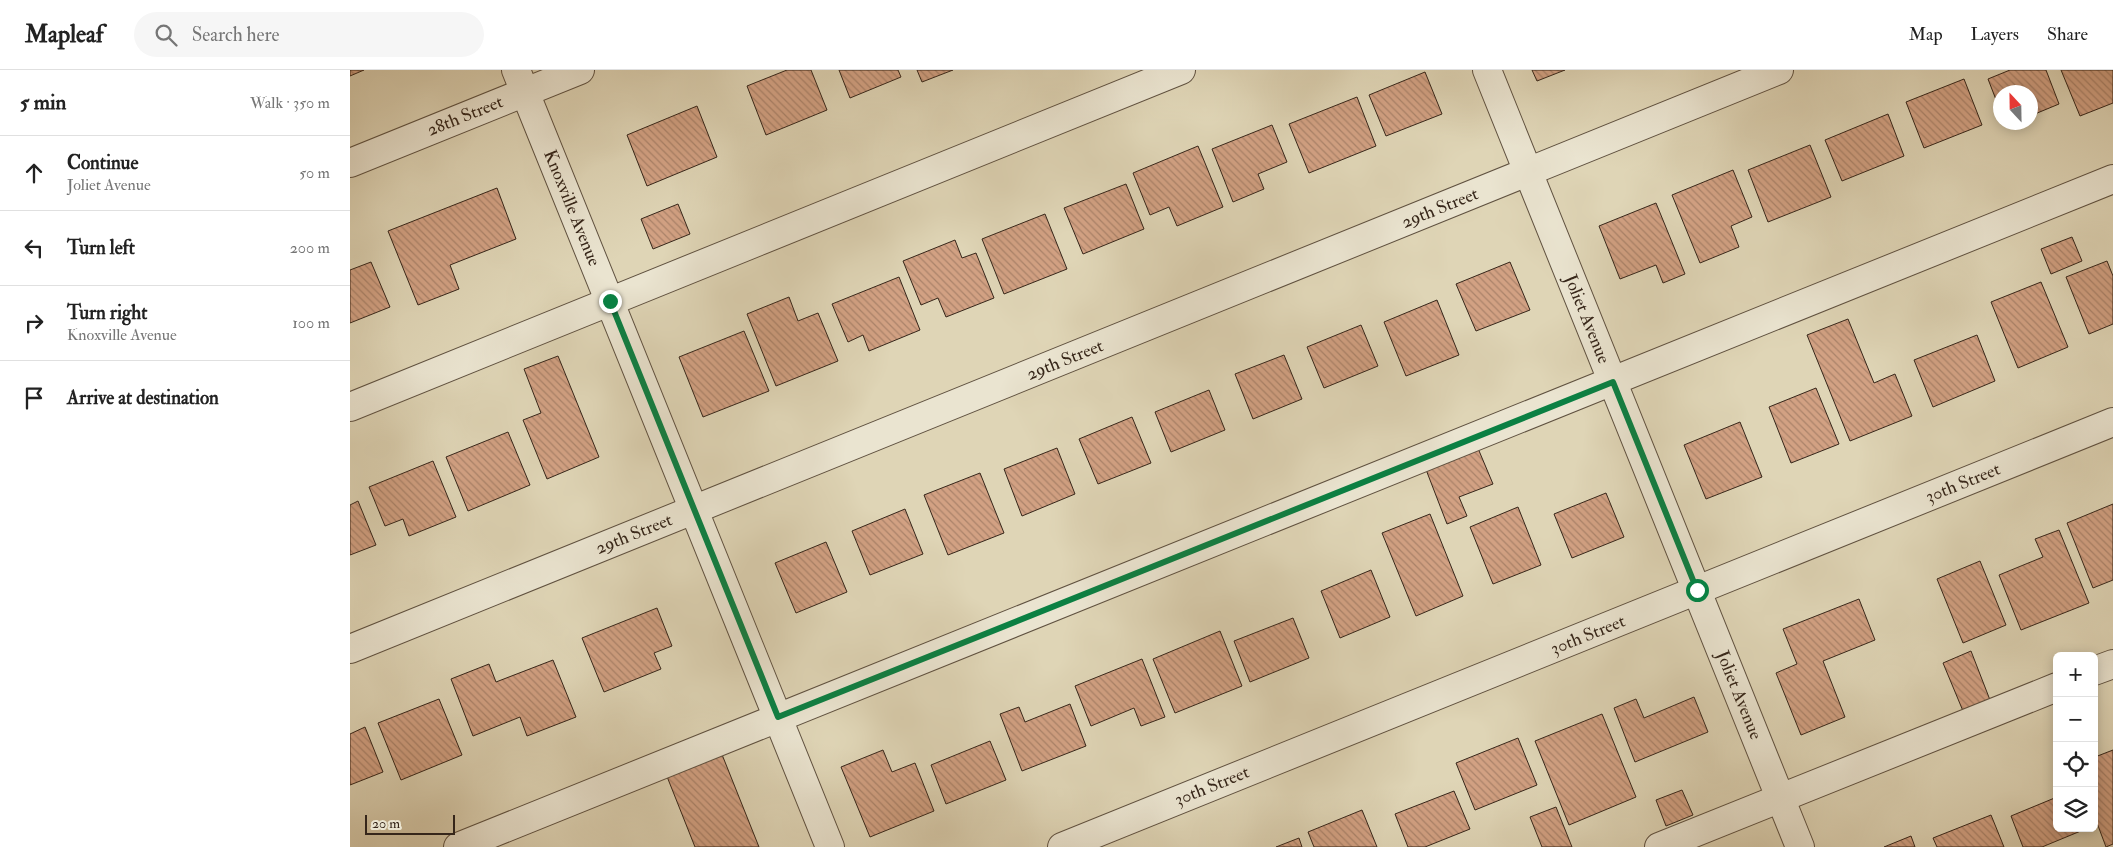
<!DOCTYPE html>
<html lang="en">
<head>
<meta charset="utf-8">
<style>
  body { margin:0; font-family:"IM FELL Double Pica",serif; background:#f6f6f6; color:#222 }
  .controls { position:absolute; right:15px; bottom:15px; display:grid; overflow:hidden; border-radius:8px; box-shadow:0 2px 12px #0003 }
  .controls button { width:45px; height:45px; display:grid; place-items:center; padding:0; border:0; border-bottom:1px solid #e0e0e0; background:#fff; color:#222; font:25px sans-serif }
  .compass { position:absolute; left:1643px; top:15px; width:45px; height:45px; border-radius:50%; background:#fff; box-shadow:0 2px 12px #0003; rotate:338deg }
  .scale { position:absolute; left:15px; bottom:12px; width:90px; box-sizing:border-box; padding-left:5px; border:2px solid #36261a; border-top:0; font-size:14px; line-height:18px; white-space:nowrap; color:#36261a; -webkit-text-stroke:4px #eae4d0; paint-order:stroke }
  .stop { position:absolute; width:15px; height:15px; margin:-11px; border:4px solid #0b8043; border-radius:50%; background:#fff }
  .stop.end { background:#0b8043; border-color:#fff; box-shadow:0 1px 5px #0008 }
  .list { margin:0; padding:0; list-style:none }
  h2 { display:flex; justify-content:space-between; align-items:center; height:65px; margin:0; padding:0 20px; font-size:21px }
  h2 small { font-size:16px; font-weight:400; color:#767676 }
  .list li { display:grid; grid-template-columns:32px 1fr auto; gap:15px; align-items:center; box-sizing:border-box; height:75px; padding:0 20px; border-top:1px solid #e0e0e0 }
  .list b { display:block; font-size:19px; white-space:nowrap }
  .list p { margin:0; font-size:16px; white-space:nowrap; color:#767676 }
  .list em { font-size:16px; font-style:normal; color:#767676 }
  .icon { flex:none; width:28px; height:28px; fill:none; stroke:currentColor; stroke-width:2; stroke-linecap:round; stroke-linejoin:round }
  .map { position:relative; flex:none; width:1763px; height:777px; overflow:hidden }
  header { display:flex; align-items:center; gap:30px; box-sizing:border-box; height:70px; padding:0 25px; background:#fff; border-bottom:1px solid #e0e0e0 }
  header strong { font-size:24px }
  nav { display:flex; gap:28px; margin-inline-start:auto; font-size:18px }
  .search { width:350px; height:45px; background:#f6f6f6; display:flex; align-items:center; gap:12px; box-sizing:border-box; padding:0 18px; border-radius:28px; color:#767676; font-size:19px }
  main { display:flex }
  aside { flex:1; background:#fff }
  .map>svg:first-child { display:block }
</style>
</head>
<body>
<header>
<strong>Mapleaf</strong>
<div class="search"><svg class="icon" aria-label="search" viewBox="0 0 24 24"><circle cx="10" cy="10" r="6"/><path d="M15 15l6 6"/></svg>Search here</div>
<nav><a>Map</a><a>Layers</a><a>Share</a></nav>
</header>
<main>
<aside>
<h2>5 min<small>Walk · 350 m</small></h2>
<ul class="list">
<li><svg class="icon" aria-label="ahead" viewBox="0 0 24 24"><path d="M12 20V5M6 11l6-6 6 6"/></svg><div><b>Continue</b><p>Joliet Avenue</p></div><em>50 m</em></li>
<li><svg class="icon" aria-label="left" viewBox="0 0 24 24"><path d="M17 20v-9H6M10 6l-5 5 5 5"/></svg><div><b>Turn left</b></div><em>200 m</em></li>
<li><svg class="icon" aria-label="right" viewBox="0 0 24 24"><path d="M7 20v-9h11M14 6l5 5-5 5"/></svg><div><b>Turn right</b><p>Knoxville Avenue</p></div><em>100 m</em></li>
<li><svg class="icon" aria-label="arrive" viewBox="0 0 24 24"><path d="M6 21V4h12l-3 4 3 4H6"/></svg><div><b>Arrive at destination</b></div></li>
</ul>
</aside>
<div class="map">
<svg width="1763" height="777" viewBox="0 0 1763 777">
  <defs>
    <pattern id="building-back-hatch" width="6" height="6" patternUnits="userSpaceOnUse" patternTransform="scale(1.25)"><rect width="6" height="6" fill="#d2a183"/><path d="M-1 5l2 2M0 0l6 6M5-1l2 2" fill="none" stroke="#ab836a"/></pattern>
  </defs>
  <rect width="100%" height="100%" fill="#dfd5b6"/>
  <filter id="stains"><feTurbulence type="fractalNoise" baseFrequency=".004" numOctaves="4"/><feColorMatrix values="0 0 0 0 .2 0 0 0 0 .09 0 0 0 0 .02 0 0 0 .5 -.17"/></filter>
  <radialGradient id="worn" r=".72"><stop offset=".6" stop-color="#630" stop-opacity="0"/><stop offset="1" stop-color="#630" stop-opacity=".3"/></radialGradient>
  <g fill="url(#building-back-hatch)" stroke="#36261a">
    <polygon points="0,0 14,0 0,6"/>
    <polygon points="437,0 461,0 477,40 416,65 397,16"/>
    <polygon points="489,0 548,0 551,7 500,28"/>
    <polygon points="567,0 603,0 572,12"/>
    <polygon points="1182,0 1215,0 1187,11"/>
    <polygon points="1660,0 1696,0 1709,34 1680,46 1680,22 1650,22 1650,40 1638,9"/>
    <polygon points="1711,0 1763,0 1763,33 1730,46"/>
    <polygon points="1075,2 1092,44 1036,66 1019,25"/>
    <polygon points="1614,9 1632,55 1574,78 1556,32"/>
    <polygon points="1007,27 1026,76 959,103 939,54"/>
    <polygon points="347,36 367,87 297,116 277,65"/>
    <polygon points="1538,44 1554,86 1492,111 1475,70"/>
    <polygon points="922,55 937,92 908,104 914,119 883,132 862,79"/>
    <polygon points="1460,75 1481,127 1418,152 1398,100"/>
    <polygon points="848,76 873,137 827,156 819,137 800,145 783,103"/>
    <polygon points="1383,100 1402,147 1381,156 1389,177 1350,193 1322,125"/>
    <polygon points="776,114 794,159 733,184 714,138"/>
    <polygon points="147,118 166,169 100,195 109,219 68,235 38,161"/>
    <polygon points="1306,133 1335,204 1313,213 1306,195 1270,209 1249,156"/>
    <polygon points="328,134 340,164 303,179 291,149"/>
    <polygon points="695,144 717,199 654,224 632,169"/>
    <polygon points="1722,167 1732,191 1701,204 1691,179"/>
    <polygon points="605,170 612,188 626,183 644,228 596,247 588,228 571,235 553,191"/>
    <polygon points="1757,191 1763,206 1763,254 1739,264 1716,207"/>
    <polygon points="21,192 40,237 0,253 0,200"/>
    <polygon points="1160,192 1180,240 1126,261 1106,214"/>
    <polygon points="549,207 570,260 519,281 513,265 498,272 482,234"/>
    <polygon points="1691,212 1718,277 1668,298 1641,232"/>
    <polygon points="439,227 448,251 468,243 488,291 426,316 397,244"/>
    <polygon points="1087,230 1109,285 1056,306 1034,252"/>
    <polygon points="1498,249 1524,313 1545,304 1562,346 1500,371 1457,265"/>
    <polygon points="1011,255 1028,296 974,318 957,277"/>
    <polygon points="394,261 419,321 353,347 329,287"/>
    <polygon points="1627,265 1645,311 1583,337 1564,290"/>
    <polygon points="934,285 952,329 903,349 885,304"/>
    <polygon points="208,286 249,387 197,409 173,350 191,343 174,299"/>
    <polygon points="1466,318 1489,374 1441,393 1419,337"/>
    <polygon points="859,320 875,360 821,382 805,342"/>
    <polygon points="782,347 801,393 748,414 729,369"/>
    <polygon points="1390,352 1412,407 1356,429 1334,375"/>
    <polygon points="158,362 180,415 118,441 96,387"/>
    <polygon points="1127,376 1143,414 1109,427 1117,446 1097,454 1075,397"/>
    <polygon points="707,378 725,424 672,446 654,399"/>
    <polygon points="83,391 106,447 59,466 53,449 35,456 19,417"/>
    <polygon points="630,403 654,463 598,485 574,425"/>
    <polygon points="1256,423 1274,467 1222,488 1204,444"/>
    <polygon points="8,431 26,475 0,485 0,435"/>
    <polygon points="1763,434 1763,510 1743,518 1717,453"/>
    <polygon points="1168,437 1191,495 1143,514 1120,457"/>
    <polygon points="555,439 573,484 520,505 502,461"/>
    <polygon points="1080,444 1113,526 1066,546 1032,463"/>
    <polygon points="1709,460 1739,533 1671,560 1649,505 1693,487 1685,469"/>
    <polygon points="476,472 497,522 446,543 425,493"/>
    <polygon points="1630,491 1656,555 1613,573 1587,509"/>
    <polygon points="1021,500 1040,547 990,568 971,521"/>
    <polygon points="1509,529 1525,570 1473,591 1495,647 1451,665 1426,603 1447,594 1433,559"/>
    <polygon points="307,538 322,576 304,583 311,599 254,622 232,568"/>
    <polygon points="943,548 959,588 900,612 884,571"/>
    <polygon points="870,561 892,616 825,643 803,589"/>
    <polygon points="1621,581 1640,630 1613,641 1593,593"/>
    <polygon points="792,589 815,647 791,656 784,638 741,656 725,616"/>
    <polygon points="203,590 226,647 177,666 170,647 123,666 101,609 139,594 146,612"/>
    <polygon points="1344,627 1358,662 1285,692 1264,638 1286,629 1294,648"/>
    <polygon points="89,629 112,685 51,710 28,653"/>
    <polygon points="720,634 736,676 672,701 650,644 669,637 675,652"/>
    <polygon points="1252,644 1286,727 1219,755 1185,671"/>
    <polygon points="15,657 33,702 0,715 0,664"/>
    <polygon points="1168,668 1187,715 1125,740 1106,693"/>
    <polygon points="640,671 656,710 596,734 581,695"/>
    <polygon points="533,680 542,702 565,693 584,741 520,767 491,697"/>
    <polygon points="1763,680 1763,774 1756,777 1744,745 1744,685 1745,687"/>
    <polygon points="371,682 409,777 345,777 316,704"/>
    <polygon points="1332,720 1343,745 1316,756 1306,730"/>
    <polygon points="1104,721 1120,759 1075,777 1058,777 1045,744"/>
    <polygon points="1707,727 1707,758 1738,758 1692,777 1673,777 1661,746"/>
    <polygon points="1206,737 1222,777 1192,777 1180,747"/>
    <polygon points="1012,740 1027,777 964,777 958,762"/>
    <polygon points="1641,745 1654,777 1587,777 1583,768"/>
    <polygon points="1561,766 1565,777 1534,777"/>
    <polygon points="949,768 952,777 926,777"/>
  </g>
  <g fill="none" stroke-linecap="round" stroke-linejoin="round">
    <g stroke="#605241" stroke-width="30">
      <g id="minor">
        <polyline points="166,0 480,777"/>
        <polyline points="1137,0 1450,777"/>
        <polyline points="0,93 230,0"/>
        <polyline points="0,337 831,0"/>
        <polyline points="0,579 1429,0"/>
        <polyline points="1744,601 1763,594"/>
        <polyline points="108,777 1763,109"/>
        <polyline points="712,777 1763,352"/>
        <polyline points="1309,777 1707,617"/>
      </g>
    </g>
    <use href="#minor" stroke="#eae4d0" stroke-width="28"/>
  </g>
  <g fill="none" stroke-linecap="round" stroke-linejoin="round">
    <polyline stroke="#0b8043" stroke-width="6" points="260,231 428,647 1263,312 1347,520"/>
  </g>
  <g text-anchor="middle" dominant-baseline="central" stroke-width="4" stroke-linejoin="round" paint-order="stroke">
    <g font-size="18" fill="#36261a" stroke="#eae4d0">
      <text transform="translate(115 46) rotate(-22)">28th Street</text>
      <text transform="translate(222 138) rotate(68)">Knoxville Avenue</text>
      <text transform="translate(1090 138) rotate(-22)">29th Street</text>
      <text transform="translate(1237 249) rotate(68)">Joliet Avenue</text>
      <text transform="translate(715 290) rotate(-22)">29th Street</text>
      <text transform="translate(1613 413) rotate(-22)">30th Street</text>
      <text transform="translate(284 464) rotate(-22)">29th Street</text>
      <text transform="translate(1238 565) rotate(-22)">30th Street</text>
      <text transform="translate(1389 625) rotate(68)">Joliet Avenue</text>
      <text transform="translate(862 716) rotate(-22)">30th Street</text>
    </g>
  </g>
  <rect width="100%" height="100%" filter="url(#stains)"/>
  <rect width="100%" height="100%" fill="url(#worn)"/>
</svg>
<div class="controls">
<button>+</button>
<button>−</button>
<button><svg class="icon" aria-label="locate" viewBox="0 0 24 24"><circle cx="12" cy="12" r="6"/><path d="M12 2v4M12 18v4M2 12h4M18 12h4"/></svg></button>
<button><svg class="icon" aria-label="layers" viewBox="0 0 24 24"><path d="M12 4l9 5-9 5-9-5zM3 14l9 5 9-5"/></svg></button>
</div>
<svg class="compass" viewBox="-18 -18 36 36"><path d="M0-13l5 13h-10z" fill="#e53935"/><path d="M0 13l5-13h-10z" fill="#767676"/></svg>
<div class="scale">20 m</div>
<div class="stop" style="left:1347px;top:520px"></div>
<div class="stop end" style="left:260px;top:231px"></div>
</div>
</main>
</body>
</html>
